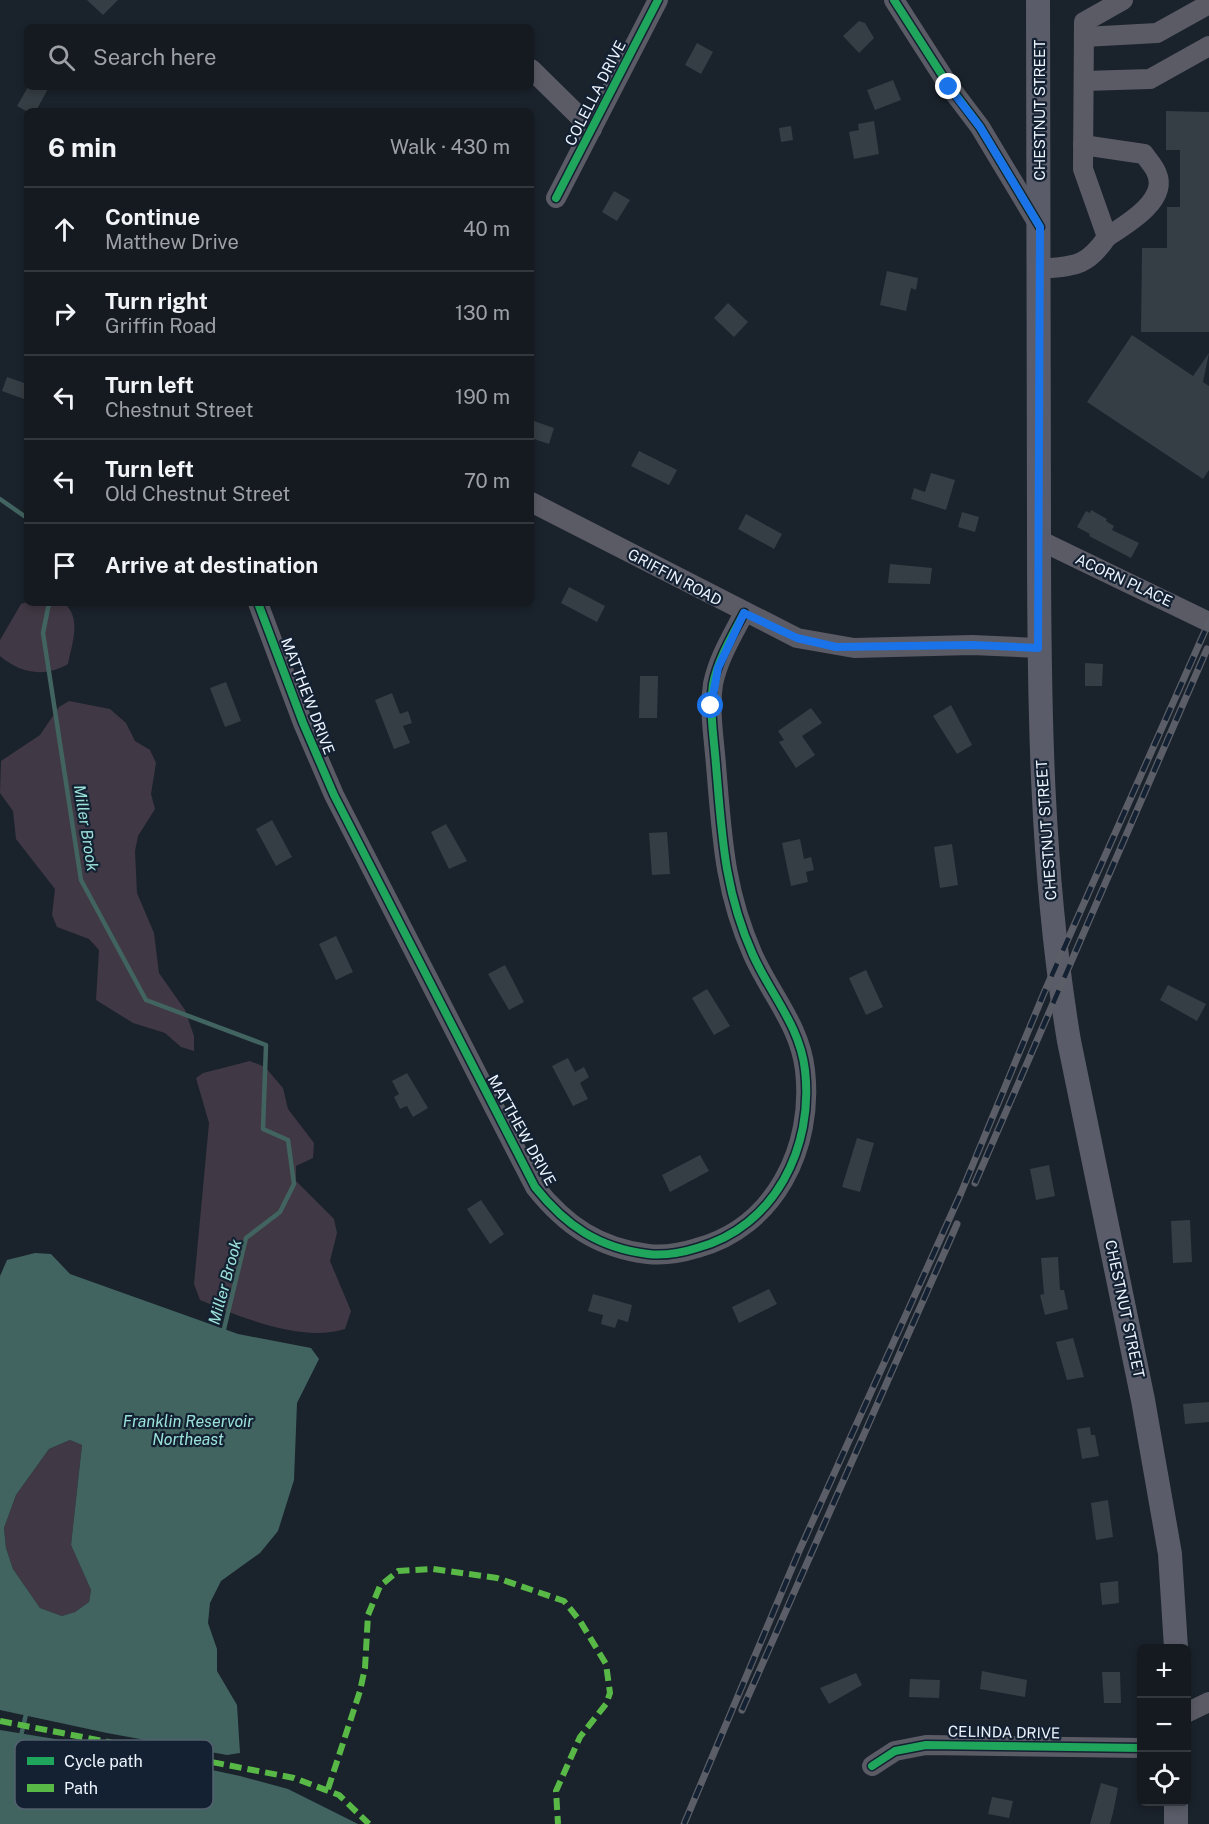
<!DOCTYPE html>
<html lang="en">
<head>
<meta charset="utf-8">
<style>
  body { margin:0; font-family:"Public Sans",sans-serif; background:#1d2329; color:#f1f3f6 }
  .controls { position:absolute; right:18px; bottom:18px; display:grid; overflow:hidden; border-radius:9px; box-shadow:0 3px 9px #0003 }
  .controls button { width:54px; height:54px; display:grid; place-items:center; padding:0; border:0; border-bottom:2px solid #33383e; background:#141a20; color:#f1f3f6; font:30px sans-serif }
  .stop { position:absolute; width:18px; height:18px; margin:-14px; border:4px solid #1a73e8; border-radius:50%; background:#fff }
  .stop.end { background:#1a73e8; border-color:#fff; box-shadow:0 2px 6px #0008 }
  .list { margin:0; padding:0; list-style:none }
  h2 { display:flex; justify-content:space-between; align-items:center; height:78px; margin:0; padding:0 24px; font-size:26px }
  h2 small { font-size:20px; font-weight:400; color:#9da1a5 }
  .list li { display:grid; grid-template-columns:39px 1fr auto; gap:18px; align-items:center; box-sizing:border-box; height:84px; padding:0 24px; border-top:2px solid #33383e }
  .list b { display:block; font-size:22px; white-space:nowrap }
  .list p { margin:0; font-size:20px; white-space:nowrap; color:#9da1a5 }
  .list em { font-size:20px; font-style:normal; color:#9da1a5 }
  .icon { flex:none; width:33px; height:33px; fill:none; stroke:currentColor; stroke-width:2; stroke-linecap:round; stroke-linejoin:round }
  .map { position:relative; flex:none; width:1209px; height:1824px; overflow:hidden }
  .search { position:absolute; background:#141a20; box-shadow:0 3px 9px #0003; left:24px; top:24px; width:510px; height:66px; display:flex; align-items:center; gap:15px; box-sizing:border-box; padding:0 21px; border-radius:9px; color:#9da1a5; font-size:22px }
  .panel { position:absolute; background:#141a20; box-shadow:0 3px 9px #0003; left:24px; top:108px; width:510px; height:498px; border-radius:9px }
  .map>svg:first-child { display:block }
</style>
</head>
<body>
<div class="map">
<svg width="1209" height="1824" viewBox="0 0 1209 1824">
  <rect width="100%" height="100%" fill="#1a222b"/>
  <g fill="#403844">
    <path d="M27,602L64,603C82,618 72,644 68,664C44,678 20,673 0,656V640L21,604Z"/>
    <polygon points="69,701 110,709 126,723 135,741 150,750 156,763 151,794 155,809 138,836 135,851 137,893 154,933 159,973 185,1010 194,1036 194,1051 181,1047 165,1033 133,1023 96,1000 99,950 89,939 57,927 52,915 55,889 16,839 13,811 0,793 1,761 40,735 59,707"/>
    <path d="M250,1061L265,1067L283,1088L288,1109L314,1143L313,1158L296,1166V1181L334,1219L337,1233L330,1261L351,1311L345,1329C302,1343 240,1317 200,1300L194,1284L209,1123L196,1078L203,1073Z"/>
    <polygon points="70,1440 82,1445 71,1545 91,1590 89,1602 75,1612 62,1616 40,1608 13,1569 6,1548 4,1528 16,1495 49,1449"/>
  </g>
  <g fill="#416460" fill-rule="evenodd">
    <path d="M35,1253L51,1254L70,1274L238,1334L311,1348L319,1359L297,1403L294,1480L278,1531L260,1553L221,1581L210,1603L208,1623L217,1649V1671L237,1705L240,1753L227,1755L107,1733L0,1710V1276L7,1260ZM70,1440L82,1445L71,1545L91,1590L89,1602L75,1612L62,1616L40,1608L13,1569L6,1548L4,1528L16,1495L49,1449Z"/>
    <polygon points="0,1730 104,1747 240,1776 288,1789 358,1824 0,1824"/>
  </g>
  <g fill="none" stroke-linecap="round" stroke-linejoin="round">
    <g stroke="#416460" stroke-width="4.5">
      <polyline points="0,499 27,518"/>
      <polyline points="49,603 43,633 81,880 146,1000 266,1045 263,1129 288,1140 294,1184 280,1212 246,1238 223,1333"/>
      <polyline points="20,1740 27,1710"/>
    </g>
  </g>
  <g fill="#353e44">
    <polygon points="87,0 118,0 103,15"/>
    <polygon points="859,21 865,23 874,38 859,53 843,36"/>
    <polygon points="697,43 713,52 701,74 685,65"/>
    <polygon points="893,80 901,100 875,110 867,90"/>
    <polygon points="28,87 49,87 36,111 26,111 17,106"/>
    <polygon points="1166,111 1209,112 1209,332 1141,332 1142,248 1167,248 1167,207 1180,207 1180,150 1166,150"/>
    <polygon points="874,121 879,154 854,159 849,132 859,130 858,124"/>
    <polygon points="791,126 793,140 781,142 779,128"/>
    <polygon points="614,191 630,200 617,221 602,212"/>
    <polygon points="887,271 918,278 916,290 911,288 906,311 880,305"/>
    <polygon points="728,303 748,322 734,337 714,318"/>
    <polygon points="1132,335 1193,376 1209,353 1203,382 1209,386 1209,470 1203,479 1087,402"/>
    <polygon points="7,377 27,384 24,399 2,391"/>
    <polygon points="531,420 554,428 549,444 531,438"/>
    <polygon points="639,451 677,470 669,485 631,466"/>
    <polygon points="931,473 955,480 946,510 911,499 914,488 925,492"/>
    <polygon points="1091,510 1107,519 1106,521 1114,526 1112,530 1139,543 1131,558 1089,536 1090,534 1077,527 1086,511 1090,513"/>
    <polygon points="962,512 979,517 975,532 958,527"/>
    <polygon points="746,514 782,534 774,549 738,529"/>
    <polygon points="890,564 932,568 930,584 888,583"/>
    <polygon points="569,587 605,606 597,622 561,603"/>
    <polygon points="1085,663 1103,664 1102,686 1085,686"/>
    <polygon points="640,676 658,676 657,718 639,718"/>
    <polygon points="226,682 241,721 225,727 210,688"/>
    <polygon points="392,693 400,714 408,711 412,723 403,726 410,743 394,749 375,700"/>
    <polygon points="951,705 972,745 957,754 933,716"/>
    <polygon points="811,708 822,723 802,736 815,755 796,768 779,742 784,740 778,731"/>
    <polygon points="272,820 292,857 276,866 256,829"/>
    <polygon points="446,824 467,861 449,869 431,832"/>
    <polygon points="667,832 670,874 652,875 649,833"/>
    <polygon points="800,839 804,859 811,857 814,870 806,872 808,882 791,886 782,843"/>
    <polygon points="952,844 958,885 940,888 934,847"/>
    <polygon points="336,936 353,972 336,980 319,944"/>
    <polygon points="505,965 524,1002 509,1010 488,974"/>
    <polygon points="866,970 883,1007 866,1015 849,978"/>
    <polygon points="1168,985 1206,1004 1197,1021 1160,1000"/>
    <polygon points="707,989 730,1026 714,1035 692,998"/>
    <polygon points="568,1058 575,1072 584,1067 589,1077 580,1083 588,1099 573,1106 552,1066"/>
    <polygon points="407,1073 428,1108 413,1117 407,1106 400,1109 394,1097 399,1094 392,1081"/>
    <polygon points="857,1138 874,1143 860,1192 842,1187"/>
    <polygon points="700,1155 709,1171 670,1192 662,1175"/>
    <polygon points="1049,1165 1055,1196 1036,1200 1030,1169"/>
    <polygon points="481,1200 504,1234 490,1244 467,1209"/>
    <polygon points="1190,1220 1192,1262 1173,1263 1171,1221"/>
    <polygon points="1058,1257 1060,1290 1064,1290 1068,1309 1045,1315 1040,1295 1044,1294 1041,1258"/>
    <polygon points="769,1289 777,1304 739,1323 732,1307"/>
    <polygon points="593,1294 632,1305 628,1322 618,1319 615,1328 601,1324 603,1315 588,1311"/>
    <polygon points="1073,1338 1084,1377 1067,1380 1056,1342"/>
    <polygon points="1209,1402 1209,1422 1185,1424 1183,1404"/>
    <polygon points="1090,1427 1091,1435 1095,1435 1099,1456 1082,1459 1077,1429"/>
    <polygon points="1108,1500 1113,1537 1096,1540 1091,1503"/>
    <polygon points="1118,1581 1119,1603 1102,1605 1100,1583"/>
    <polygon points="982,1671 1027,1680 1025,1697 980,1689"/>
    <polygon points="1102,1672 1120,1672 1121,1703 1104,1703"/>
    <polygon points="856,1673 862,1685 829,1704 820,1688"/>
    <polygon points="910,1679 940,1680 939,1698 909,1697"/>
    <polygon points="1101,1783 1118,1788 1113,1813 1110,1824 1090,1824"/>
    <polygon points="992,1797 1013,1801 1009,1818 988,1814"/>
  </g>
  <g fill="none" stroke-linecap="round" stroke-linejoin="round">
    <g stroke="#5b5b66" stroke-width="20">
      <polyline points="894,0 949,86 980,127 1040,227"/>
      <polyline points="1084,37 1157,33 1209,4"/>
      <polyline points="531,69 592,129"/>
      <polyline points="1084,81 1150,79 1209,46"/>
      <path d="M1083,145L1144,154C1148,160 1155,167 1157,174C1168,201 1125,225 1107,237"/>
      <polyline points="556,198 658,0"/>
      <path d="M1039,269C1073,266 1086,268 1107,237L1083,169L1084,22L1123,0"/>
      <polyline points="531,502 797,638 854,648 972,645 1038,648"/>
      <polyline points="1039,540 1209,622"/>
      <path d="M258,603L303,723L334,795L535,1187C566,1226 599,1248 648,1254C665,1256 681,1253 697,1248C775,1227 814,1147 805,1070C800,1026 771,995 753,955C724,890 722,836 716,765C714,739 709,710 713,684C718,659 732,636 744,613"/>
      <polyline points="1186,1713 1209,1702"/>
      <polyline points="872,1766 895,1751 926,1745 1142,1748"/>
    </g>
    <g stroke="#5a5d69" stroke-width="24">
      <path d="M1038,0C1039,178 1038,356 1039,535C1039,705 1041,873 1069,1041L1143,1400L1170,1554L1176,1648"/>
      <polyline points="1176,1824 1176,1802"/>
    </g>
    <g stroke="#5b5e66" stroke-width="7">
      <g id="rail">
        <polyline points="975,1183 1207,649"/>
        <polyline points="742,1710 957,1224"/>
        <polyline points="684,1824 800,1549 961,1193 1044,993 1209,622"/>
      </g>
    </g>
    <use href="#rail" stroke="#132132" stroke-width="4.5" stroke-dasharray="14" stroke-linecap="butt"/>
    <g stroke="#58b947" stroke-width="6" stroke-dasharray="12 6" stroke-linecap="butt">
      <polyline points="0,1721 294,1778 339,1795 369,1824"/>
      <polyline points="328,1789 360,1691 365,1668 368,1615 380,1586 398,1571 433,1569 497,1578 564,1601 580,1621 606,1664 610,1693 606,1704 580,1737 556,1791 558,1824"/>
    </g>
    <g stroke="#132132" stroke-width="11">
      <g id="cycleway">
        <polyline points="894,0 949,86 980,127 1040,227"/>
        <polyline points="556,198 658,0"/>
        <path d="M258,603L303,723L334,795L535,1187C566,1226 599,1248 648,1254C665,1256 681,1253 697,1248C775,1227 814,1147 805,1070C800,1026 771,995 753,955C724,890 722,836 716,765C714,739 709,710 713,684C718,659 732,636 744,613"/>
        <polyline points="872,1766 895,1751 926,1745 1142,1748"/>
      </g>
    </g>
    <use href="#cycleway" stroke="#20a55d" stroke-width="8"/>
  </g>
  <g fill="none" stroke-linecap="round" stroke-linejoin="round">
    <polyline stroke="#1a73e8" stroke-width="8" points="711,706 718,668 744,613 797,638 836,647 972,645 1038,648 1040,227 980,127 949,87"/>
  </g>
  <g text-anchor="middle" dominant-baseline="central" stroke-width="4.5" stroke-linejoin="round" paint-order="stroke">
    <g font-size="15" fill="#edf4fe" stroke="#132132">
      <text transform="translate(595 93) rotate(-63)">COLELLA DRIVE</text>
      <text transform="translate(1039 110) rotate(-90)">CHESTNUT STREET</text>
      <text transform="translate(675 577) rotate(28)">GRIFFIN ROAD</text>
      <text transform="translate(1124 580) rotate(25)">ACORN PLACE</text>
      <text transform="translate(308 696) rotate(69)">MATTHEW DRIVE</text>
      <text transform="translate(1046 830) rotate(-94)">CHESTNUT STREET</text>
      <text transform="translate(522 1130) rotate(61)">MATTHEW DRIVE</text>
      <text transform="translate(1125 1309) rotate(78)">CHESTNUT STREET</text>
      <text transform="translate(1004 1732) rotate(1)">CELINDA DRIVE</text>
    </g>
    <g font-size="16" font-style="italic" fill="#9be2d9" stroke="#132132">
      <text transform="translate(86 828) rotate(81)">Miller Brook</text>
      <text transform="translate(225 1282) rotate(-75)">Miller Brook</text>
      <text x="188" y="1421">Franklin Reservoir<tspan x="188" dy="18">Northeast</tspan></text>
    </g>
  </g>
  <rect x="15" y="1740" width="198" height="69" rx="9" fill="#132132" stroke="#54606f" stroke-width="1.5"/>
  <rect x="27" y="1757" width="27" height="8" fill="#20a55d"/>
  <rect x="27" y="1784" width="27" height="8" fill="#58b947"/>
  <g font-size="16" fill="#edf4fe">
    <text x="64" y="1767">Cycle path</text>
    <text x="64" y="1794">Path</text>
  </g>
</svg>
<div class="controls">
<button>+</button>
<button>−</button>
<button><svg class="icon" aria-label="locate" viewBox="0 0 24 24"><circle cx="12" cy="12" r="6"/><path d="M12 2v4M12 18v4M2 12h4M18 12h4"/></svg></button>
</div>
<div class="stop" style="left:711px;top:706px"></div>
<div class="stop end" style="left:949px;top:87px"></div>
<div class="search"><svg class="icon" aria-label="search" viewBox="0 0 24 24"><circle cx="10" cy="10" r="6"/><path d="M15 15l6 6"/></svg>Search here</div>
<section class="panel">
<h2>6 min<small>Walk · 430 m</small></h2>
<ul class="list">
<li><svg class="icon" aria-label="ahead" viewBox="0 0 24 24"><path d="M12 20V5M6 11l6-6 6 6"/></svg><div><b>Continue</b><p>Matthew Drive</p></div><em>40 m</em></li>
<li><svg class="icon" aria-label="right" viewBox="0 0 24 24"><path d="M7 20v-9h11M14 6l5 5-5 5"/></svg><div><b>Turn right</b><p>Griffin Road</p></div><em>130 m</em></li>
<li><svg class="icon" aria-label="left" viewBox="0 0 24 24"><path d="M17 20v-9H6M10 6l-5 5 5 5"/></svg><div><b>Turn left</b><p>Chestnut Street</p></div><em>190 m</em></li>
<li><svg class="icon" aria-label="left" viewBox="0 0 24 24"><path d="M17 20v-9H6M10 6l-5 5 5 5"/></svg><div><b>Turn left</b><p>Old Chestnut Street</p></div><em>70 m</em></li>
<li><svg class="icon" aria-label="arrive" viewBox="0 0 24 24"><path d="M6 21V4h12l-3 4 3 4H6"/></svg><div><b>Arrive at destination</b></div></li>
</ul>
</section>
</div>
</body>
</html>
